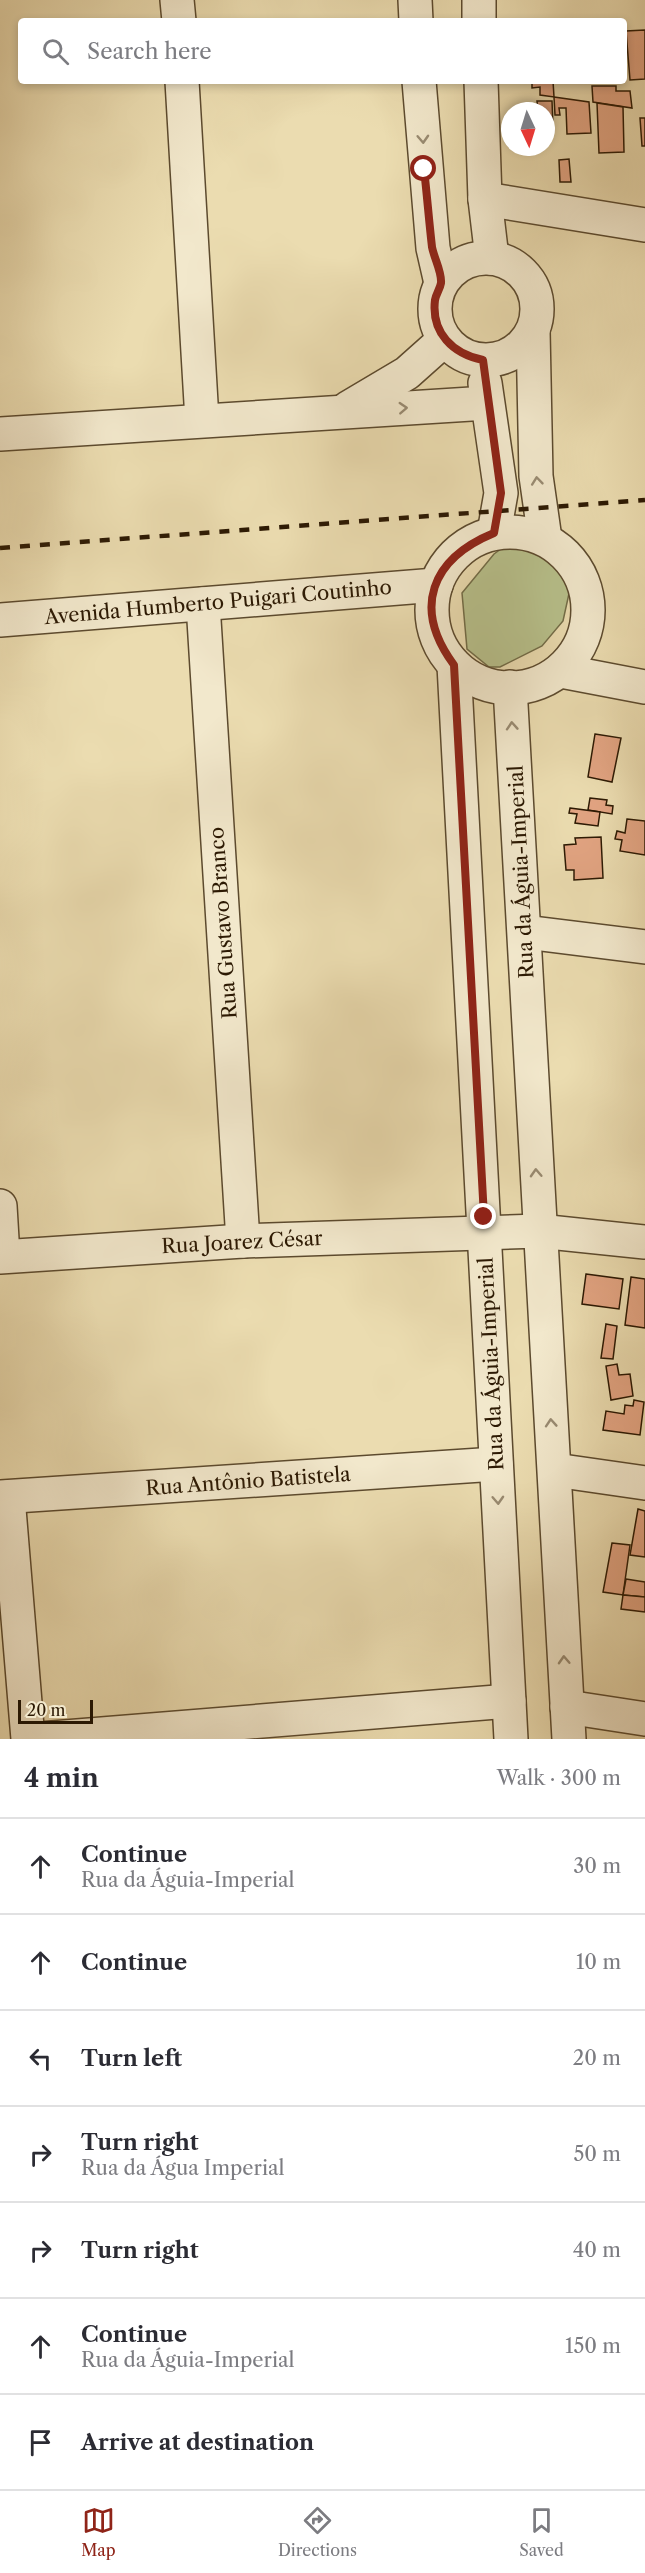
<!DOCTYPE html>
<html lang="en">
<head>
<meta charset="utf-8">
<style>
  body { margin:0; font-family:"Libre Caslon Text",serif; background:#f7f7f7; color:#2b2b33 }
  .compass { position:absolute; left:501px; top:102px; width:54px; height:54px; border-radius:50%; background:#fff; box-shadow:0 3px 9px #0003; rotate:176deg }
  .scale { position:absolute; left:18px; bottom:15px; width:75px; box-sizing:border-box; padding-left:6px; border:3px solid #2c1903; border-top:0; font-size:16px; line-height:21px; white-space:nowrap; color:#2c1903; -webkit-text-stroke:4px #f2e8cc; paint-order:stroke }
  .stop { position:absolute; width:18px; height:18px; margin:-14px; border:4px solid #8f2418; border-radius:50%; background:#fff }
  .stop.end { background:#8f2418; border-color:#fff; box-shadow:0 2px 6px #0008 }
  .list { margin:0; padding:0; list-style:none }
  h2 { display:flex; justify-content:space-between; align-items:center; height:78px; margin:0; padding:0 24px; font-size:26px }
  h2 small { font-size:20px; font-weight:400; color:#7c7c81 }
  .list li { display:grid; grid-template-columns:39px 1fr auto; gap:18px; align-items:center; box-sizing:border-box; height:96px; padding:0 24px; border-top:2px solid #e1e1e2 }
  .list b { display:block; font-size:22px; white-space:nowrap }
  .list p { margin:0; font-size:20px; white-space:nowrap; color:#7c7c81 }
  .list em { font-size:20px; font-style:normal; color:#7c7c81 }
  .icon { flex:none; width:33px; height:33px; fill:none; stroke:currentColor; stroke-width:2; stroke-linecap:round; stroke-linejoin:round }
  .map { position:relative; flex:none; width:645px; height:1739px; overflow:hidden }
  .search { position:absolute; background:#fff; box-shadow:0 3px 9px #0003; left:18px; right:18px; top:18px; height:66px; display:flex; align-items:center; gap:15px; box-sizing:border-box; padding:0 21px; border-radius:6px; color:#7c7c81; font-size:22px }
  .sheet { height:750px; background:#fff }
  nav { display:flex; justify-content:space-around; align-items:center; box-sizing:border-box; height:84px; border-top:2px solid #e1e1e2; background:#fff; font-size:16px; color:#7c7c81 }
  nav a { display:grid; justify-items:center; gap:3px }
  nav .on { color:#8f2418 }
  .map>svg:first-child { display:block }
</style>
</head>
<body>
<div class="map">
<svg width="645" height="1739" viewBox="0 0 645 1739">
  <rect width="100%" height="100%" fill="#ebdcb0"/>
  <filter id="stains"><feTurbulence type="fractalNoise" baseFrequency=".00333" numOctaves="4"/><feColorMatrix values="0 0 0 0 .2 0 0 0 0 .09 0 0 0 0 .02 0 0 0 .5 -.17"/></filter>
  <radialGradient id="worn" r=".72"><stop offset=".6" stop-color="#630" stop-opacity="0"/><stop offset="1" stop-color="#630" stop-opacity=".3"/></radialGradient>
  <polygon fill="#b7c08b" stroke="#726c47" stroke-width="1.5" points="512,541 532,547 559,563 570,589 563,621 542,646 500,667 489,667 467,649 462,593 494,554"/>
  <g fill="#e2a482" stroke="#2c1903" stroke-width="1.5">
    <polygon points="645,30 645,79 630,80 626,31"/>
    <polygon points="520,81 553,81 554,97 540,95 540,87 532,88 532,82"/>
    <polygon points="592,86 616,86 616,91 630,91 632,108 593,102"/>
    <polygon points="554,97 589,102 591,133 567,134 566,108 559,108 560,115 555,115"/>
    <polygon points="537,101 552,101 553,127 546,128 546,111 538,111"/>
    <polygon points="597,103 623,107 624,152 599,153"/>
    <polygon points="640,118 645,118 645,146 642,146"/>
    <polygon points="569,159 571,182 560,182 559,160"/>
    <polygon points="595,734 621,738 612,782 588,777"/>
    <polygon points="590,798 607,800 606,805 613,806 612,814 588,810"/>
    <polygon points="570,808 600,812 598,826 575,823 577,814 569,813"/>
    <polygon points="627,819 645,821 645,855 620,851 622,840 615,839 617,831 625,833"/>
    <polygon points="601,837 603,878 574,880 574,870 566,870 564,845 576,844 575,838"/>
    <polygon points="586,1274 623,1279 619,1309 582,1304"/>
    <polygon points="631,1277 645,1279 645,1328 625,1325"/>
    <polygon points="606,1324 617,1326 613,1359 601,1358"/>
    <polygon points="617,1364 619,1375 630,1374 633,1396 611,1400 606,1366"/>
    <polygon points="634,1400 644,1402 640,1435 603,1430 606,1411 624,1414 625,1405 633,1406"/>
    <polygon points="638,1509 645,1511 645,1557 630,1555"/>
    <polygon points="612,1543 630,1545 623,1595 603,1592"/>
    <polygon points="626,1579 645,1582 645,1597 623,1595"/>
    <polygon points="623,1595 645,1597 645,1612 621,1609"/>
  </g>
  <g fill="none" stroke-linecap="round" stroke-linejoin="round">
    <g stroke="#5c4a2e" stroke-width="36">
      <g id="minor">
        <polyline points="177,0 179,21"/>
        <polyline points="415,0 416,21"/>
        <polyline points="479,0 479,21"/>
        <polyline points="182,81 202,420"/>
        <polyline points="419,81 433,248 441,283"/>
        <polyline points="481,81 485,199 492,258"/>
        <polyline points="485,199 645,225"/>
        <circle cx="486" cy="309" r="51"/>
        <polyline points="533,331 536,476 545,539"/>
        <polyline points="485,383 501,493 494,533"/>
        <polyline points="348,408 407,373 444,340"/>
        <polyline points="0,434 487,403"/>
        <circle cx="510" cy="610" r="78"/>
        <polyline points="203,604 243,1241"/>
        <polyline points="0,620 436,585"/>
        <polyline points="454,665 511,1739"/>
        <polyline points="561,671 645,687"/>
        <polyline points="510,687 569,1739"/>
        <polyline points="525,932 645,947"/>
        <polyline points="0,1206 3,1256"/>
        <polyline points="0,1257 243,1241 539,1231 645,1242"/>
        <polyline points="555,1470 645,1483"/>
        <polyline points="0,1497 496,1464"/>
        <polyline points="8,1497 28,1739"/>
        <polyline points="567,1707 645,1719"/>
        <polyline points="40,1739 509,1701"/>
      </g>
    </g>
    <use href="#minor" stroke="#f2e8cc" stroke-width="33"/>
    <polyline stroke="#2c1903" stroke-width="4.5" stroke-dasharray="10 10" stroke-linecap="butt" points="0,548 645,500"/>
  </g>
  <defs><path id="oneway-chevron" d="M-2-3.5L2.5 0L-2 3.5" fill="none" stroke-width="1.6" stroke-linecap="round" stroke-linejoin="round" transform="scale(1.5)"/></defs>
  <g stroke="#998b72">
    <use href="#oneway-chevron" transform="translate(423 139) rotate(87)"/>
    <use href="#oneway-chevron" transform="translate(403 408) rotate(-3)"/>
    <use href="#oneway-chevron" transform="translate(537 481) rotate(-96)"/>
    <use href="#oneway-chevron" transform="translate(512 726) rotate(-94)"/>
    <use href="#oneway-chevron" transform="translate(536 1173) rotate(-93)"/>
    <use href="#oneway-chevron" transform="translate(551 1423) rotate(-94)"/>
    <use href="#oneway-chevron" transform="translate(498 1500) rotate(87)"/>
    <use href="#oneway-chevron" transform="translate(564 1660) rotate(-93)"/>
  </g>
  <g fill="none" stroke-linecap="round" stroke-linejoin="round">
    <path stroke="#8f2418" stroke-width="8" d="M424,169C427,195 429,221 432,247C434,258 442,272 441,283C440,289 436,294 435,300C431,333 453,354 483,360L501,493L494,533C431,559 412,608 454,665L484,1217"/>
  </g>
  <g text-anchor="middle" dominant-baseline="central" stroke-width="6" stroke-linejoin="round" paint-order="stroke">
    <g font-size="20" fill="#2c1903" stroke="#f2e8cc">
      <text transform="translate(218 602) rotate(-5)">Avenida Humberto Puigari Coutinho</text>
      <text transform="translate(521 872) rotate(-93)">Rua da Águia-Imperial</text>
      <text transform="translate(223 923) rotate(-94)">Rua Gustavo Branco</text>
      <text transform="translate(242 1242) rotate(-3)">Rua Joarez César</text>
      <text transform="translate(491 1364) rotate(-93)">Rua da Águia-Imperial</text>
      <text transform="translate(248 1481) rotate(-4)">Rua Antônio Batistela</text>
    </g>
  </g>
  <rect width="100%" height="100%" filter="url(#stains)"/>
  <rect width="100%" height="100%" fill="url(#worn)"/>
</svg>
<svg class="compass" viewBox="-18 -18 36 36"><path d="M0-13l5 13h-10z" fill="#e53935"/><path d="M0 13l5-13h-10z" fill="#7c7c81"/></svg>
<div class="scale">20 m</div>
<div class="stop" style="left:424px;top:169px"></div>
<div class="stop end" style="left:484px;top:1217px"></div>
<div class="search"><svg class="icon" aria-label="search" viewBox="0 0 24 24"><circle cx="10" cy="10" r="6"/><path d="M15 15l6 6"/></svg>Search here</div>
</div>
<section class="sheet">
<h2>4 min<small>Walk · 300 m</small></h2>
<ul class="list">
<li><svg class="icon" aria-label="ahead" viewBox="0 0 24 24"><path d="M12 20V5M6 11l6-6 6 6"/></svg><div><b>Continue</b><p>Rua da Águia-Imperial</p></div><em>30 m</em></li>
<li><svg class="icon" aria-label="ahead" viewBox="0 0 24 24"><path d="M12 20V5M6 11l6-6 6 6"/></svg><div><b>Continue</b></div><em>10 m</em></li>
<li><svg class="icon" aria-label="left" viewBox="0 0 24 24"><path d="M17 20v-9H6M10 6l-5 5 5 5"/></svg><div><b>Turn left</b></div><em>20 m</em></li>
<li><svg class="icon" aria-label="right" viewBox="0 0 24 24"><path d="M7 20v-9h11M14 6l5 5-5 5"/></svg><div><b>Turn right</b><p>Rua da Água Imperial</p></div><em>50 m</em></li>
<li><svg class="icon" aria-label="right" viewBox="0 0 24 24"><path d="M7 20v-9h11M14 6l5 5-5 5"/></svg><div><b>Turn right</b></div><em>40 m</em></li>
<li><svg class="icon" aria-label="ahead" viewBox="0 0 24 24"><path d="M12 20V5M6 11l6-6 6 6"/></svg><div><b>Continue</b><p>Rua da Águia-Imperial</p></div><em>150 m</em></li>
<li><svg class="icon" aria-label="arrive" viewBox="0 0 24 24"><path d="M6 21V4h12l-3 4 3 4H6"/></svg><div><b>Arrive at destination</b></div></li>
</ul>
</section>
<nav>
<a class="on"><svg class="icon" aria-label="map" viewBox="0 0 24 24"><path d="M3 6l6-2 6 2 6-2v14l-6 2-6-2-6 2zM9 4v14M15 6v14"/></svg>Map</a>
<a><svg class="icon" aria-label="directions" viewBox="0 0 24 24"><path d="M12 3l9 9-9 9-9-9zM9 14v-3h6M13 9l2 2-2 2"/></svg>Directions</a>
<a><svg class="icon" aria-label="saved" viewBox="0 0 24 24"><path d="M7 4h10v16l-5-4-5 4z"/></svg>Saved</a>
</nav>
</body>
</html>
